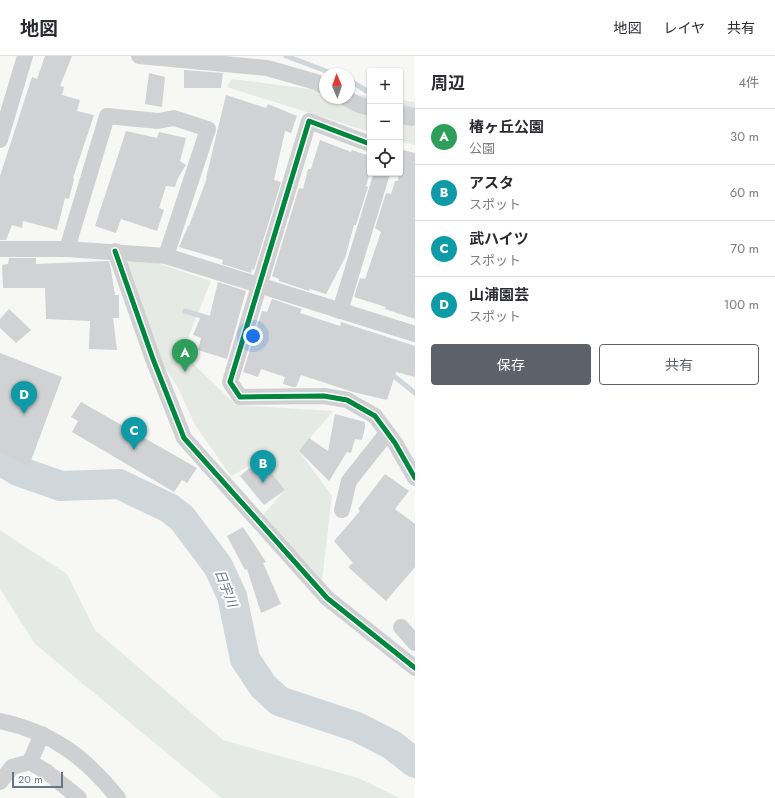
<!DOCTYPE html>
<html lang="ja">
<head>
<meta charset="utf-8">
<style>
  body { margin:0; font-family:Jost,"Noto Sans JP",sans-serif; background:#f2f2f3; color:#2b2b33 }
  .controls { position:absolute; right:12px; top:12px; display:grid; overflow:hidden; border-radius:4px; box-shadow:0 1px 3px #0004 }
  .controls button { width:36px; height:36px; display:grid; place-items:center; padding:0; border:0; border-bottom:1px solid #e1e1e2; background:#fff; color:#2b2b33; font:20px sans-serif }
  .compass { position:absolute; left:319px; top:12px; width:36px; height:36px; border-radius:50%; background:#fff; box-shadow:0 1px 3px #0004; rotate:358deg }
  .scale { position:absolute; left:12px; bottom:10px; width:51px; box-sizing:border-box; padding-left:4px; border:2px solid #667688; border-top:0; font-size:11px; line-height:14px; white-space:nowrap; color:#667688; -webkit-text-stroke:3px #fff; paint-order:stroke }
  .you { position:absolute; left:253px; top:280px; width:14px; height:14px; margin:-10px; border:3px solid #fff; border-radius:50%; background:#1a73e8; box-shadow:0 0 0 6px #1a73e833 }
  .badge { display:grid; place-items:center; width:26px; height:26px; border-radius:50%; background:#5c616a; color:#fff; font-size:13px; font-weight:700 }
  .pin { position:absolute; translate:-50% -33px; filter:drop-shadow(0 1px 2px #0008) }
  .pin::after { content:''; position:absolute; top:21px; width:14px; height:12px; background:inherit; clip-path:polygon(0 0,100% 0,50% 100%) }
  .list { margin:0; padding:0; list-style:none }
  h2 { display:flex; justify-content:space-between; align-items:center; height:52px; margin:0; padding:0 16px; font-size:17px }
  h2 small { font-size:13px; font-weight:400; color:#7c7c81 }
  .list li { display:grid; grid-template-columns:26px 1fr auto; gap:12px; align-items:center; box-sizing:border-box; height:56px; padding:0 16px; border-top:1px solid #e1e1e2 }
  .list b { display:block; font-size:15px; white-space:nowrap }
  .list p { margin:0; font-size:13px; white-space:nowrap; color:#7c7c81 }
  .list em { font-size:13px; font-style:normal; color:#7c7c81 }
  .actions { display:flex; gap:8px; padding:12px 16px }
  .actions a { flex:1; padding:9px 0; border:1px solid #5c616a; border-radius:4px; text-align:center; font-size:14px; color:#5c616a }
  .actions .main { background:#5c616a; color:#fff }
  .icon { flex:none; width:22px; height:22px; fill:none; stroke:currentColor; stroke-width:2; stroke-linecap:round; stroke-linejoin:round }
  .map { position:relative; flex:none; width:415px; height:742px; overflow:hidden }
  header { display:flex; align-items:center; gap:24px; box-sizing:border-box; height:56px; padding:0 20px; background:#fff; border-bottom:1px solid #e1e1e2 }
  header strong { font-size:19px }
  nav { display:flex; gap:22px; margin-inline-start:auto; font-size:14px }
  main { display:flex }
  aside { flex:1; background:#fff }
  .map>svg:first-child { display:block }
</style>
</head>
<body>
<header>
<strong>地図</strong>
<nav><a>地図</a><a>レイヤ</a><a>共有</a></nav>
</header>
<main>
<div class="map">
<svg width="415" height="742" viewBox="0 0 415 742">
  <rect width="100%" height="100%" fill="#f7f7f6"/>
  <g fill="#e6eae4">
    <polygon points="232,23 325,35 325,42 349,42 349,38 370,40 370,76 227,31"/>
    <polygon points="400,44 415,46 415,89 400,85"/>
    <polygon points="124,205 157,207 211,225 182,297 236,349 333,355 299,395 332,440 322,524 263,459 285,434 260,404 231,420 195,369 177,330 159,302"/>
    <polygon points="0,474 67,518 95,574 223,684 358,722 400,742 221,742 35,588 0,533"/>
  </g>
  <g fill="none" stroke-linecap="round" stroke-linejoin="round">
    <g stroke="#d0d7db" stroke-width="5">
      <polyline points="286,0 334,18"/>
      <polyline points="349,24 370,37"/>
      <polyline points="400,51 415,54"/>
      <polyline points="185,255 215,264"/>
      <polyline points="389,316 415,337"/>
    </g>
    <polyline stroke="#d0d7db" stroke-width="30" points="0,404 18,415 61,430 119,428 169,452 182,462 218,510 232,540 245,603 263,630 279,645 357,671 392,689 415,707"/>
  </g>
  <g fill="#d0d2d3">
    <polygon points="45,0 72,0 60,30 64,31 62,39 80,44 77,55 94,59 73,122 74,123 69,143 65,142 57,174 23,165 22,172 12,169 6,184 0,184 0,120 32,21 37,23"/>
    <polygon points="184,14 223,17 221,32 184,32"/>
    <polygon points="149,17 165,21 162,51 145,48"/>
    <polygon points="226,39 266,52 268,48 297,60 291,77 285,75 274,124 281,126 254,214 252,213 251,217 222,208 223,204 179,191 188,170 189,170 207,122 206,122"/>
    <polygon points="126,75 157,82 159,76 186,82 180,105 186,109 178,122 175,131 166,130 159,152 164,154 157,175 121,163 116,177 95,170"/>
    <polygon points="320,84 351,96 352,94 370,100 370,116 366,130 368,131 356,169 354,169 345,202 326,238 310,233 309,235 279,225 279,223 272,220 299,132 303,133 308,113 311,113"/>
    <polygon points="403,94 415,97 415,263 385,253 386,251 354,241 360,222 365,223 381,176 375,172 386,137 391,138 395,125 398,125"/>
    <polygon points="9,202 36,202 36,208 109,205 111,214 115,239 119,239 119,262 113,262 117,294 89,293 90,265 46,263 45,232 3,232 2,209 8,208"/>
    <polygon points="218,226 246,235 227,303 198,294 201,282 193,279 201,260 209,263"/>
    <polygon points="272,243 302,253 300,257 340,270 341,266 415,290 415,321 396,316 387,344 353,336 301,319 296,331 293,331 283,328 285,321 261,313 258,321 243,316 262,255 267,256"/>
    <polygon points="9,253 31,274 16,287 0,272 0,263"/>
    <polygon points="0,297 62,321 29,410 0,396"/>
    <polygon points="81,346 197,412 187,427 182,424 174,436 72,376 78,365 71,361"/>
    <polygon points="335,358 365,366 365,371 362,384 355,383 351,397 347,396 329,425 299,395 309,382 328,395"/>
    <polygon points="260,403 285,434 264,449 240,420"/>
    <polygon points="385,418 409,435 395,453 415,468 415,511 386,545 348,511 353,507 334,485 360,455 358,453"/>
    <polygon points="243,471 266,506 263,507 281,548 261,557 247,513 245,514 227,480"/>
  </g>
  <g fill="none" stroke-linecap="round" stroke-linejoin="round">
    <g stroke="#cfd0d1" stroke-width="16">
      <polyline points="139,0 267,12 316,26 325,31"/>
      <polyline points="346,42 357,48 370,52"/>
      <polyline points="400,60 411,62 415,61"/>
      <polyline points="0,84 25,0"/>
      <polyline points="370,88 309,65 230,326 240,341 324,340 347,344 375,360 395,387 415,422"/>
      <polyline points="0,193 67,193 166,200 415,278"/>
      <polyline points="67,193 107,60 158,65 174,62 208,73 166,200"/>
      <polyline points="115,195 153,303 184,382 327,542 415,612"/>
      <polyline points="340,255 382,117"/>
      <polyline points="342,454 349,425 387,377"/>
      <polyline points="401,571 415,587"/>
      <path d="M0,665C52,676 85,701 118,742"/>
      <polyline points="30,706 42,678"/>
      <polyline points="0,726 12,711 30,706 47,716 79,742"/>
    </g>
    <g stroke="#fff" stroke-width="8">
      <g id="cycleway">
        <polyline points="370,88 309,65 230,326 240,341 324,340 347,344 375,360 395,387 415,422"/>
        <polyline points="115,195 153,303 184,382 327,542 415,612"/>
      </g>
    </g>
    <use href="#cycleway" stroke="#00873e" stroke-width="5"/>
  </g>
  <g text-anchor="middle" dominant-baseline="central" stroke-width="4" stroke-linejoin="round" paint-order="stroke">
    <g font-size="13" font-style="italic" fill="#627783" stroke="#fff">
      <text transform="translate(226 532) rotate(69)">日宇川</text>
    </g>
  </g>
</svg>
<div class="controls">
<button>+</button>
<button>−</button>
<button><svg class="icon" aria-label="locate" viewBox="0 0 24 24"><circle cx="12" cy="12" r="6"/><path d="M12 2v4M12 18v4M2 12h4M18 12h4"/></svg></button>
</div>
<svg class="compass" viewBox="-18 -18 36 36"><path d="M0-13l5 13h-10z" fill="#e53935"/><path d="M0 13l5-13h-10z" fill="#7c7c81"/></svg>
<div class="scale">20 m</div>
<div class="you"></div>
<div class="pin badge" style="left:185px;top:316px;background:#2e9e5b">A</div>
<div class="pin badge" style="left:263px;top:427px;background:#0f9aa8">B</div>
<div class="pin badge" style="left:134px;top:394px;background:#0f9aa8">C</div>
<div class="pin badge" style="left:24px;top:358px;background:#0f9aa8">D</div>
</div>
<aside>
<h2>周辺<small>4件</small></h2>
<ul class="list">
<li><span class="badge" style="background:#2e9e5b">A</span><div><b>椿ヶ丘公園</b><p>公園</p></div><em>30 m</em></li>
<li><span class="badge" style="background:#0f9aa8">B</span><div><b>アスタ</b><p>スポット</p></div><em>60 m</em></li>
<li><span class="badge" style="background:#0f9aa8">C</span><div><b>武ハイツ</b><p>スポット</p></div><em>70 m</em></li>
<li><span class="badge" style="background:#0f9aa8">D</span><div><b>山浦園芸</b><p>スポット</p></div><em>100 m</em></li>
</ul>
<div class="actions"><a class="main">保存</a><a>共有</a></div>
</aside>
</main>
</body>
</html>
